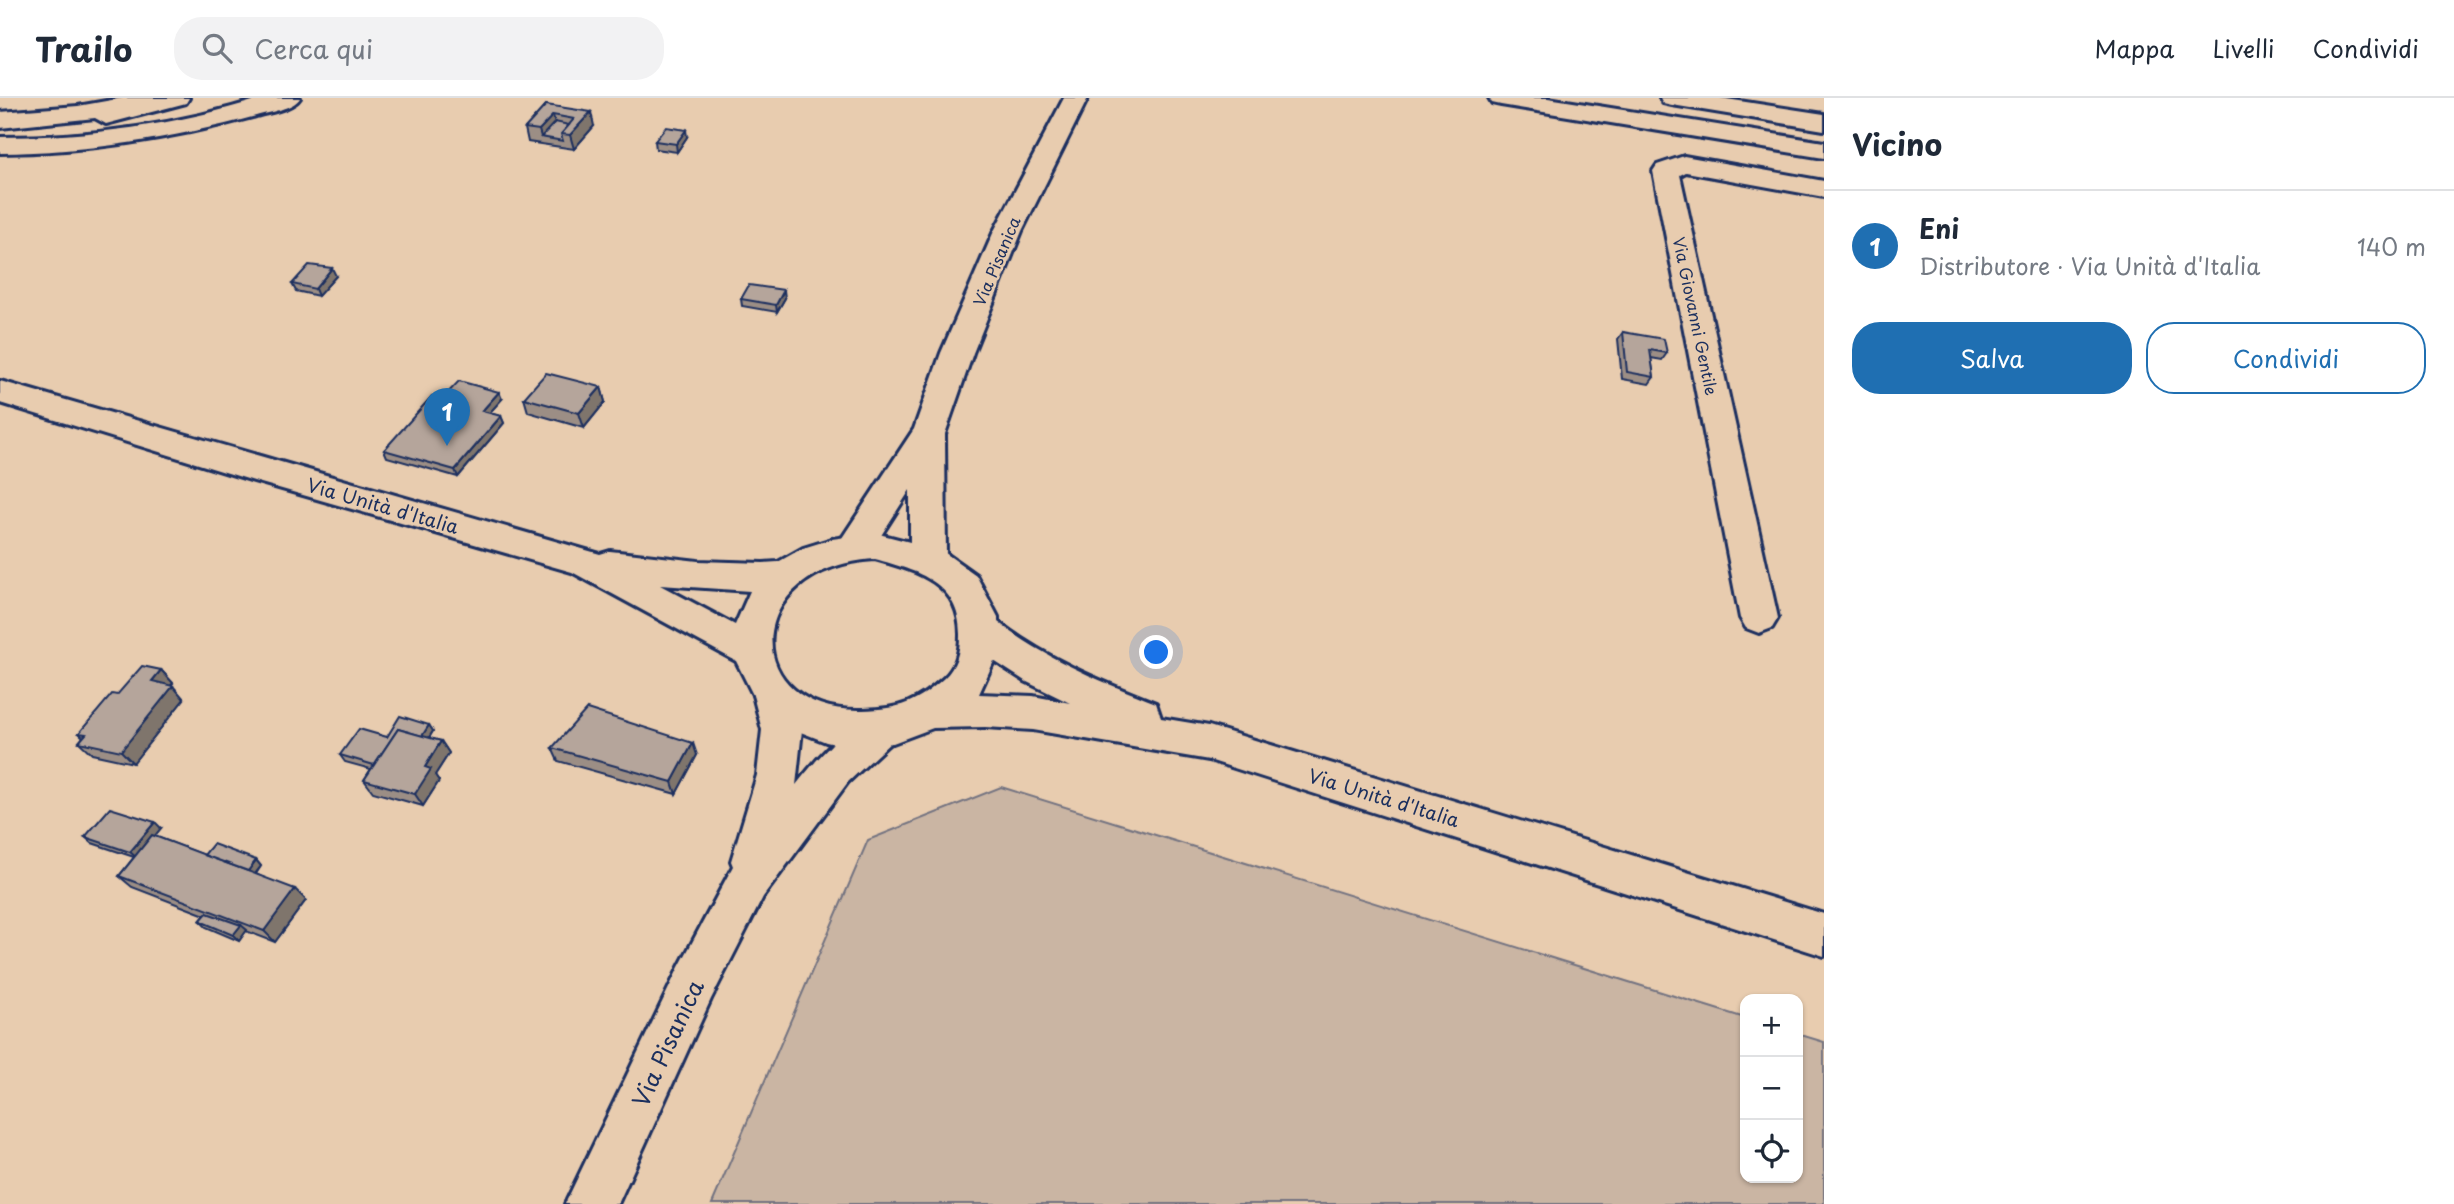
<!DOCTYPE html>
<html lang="it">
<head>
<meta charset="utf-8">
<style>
  body { margin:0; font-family:"Playpen Sans",sans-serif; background:#f2f2f3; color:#1f2937 }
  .controls { position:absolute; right:21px; bottom:21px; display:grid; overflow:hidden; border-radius:14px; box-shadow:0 2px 5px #0004 }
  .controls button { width:63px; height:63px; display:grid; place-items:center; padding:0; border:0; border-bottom:2px solid #e0e1e3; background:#fff; color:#1f2937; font:35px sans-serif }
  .you { position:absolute; left:1157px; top:555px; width:24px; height:24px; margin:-18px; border:5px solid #fff; border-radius:50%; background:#1a73e8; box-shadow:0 0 0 10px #1a73e833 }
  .badge { display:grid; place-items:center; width:46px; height:46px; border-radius:50%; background:#1f6fb2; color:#fff; font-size:23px; font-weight:700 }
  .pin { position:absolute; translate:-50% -58px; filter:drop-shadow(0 2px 4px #0008) }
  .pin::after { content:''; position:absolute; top:37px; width:24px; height:21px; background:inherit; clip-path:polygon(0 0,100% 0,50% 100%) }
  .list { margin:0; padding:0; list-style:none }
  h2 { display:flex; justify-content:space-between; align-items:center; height:91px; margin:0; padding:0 28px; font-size:30px }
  h2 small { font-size:23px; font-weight:400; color:#747a83 }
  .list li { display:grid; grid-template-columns:46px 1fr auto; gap:21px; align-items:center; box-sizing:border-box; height:112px; padding:0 28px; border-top:2px solid #e0e1e3 }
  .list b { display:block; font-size:26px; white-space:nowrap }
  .list p { margin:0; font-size:23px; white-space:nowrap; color:#747a83 }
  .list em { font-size:23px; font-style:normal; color:#747a83 }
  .actions { display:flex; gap:14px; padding:21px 28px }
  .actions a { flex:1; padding:16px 0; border:2px solid #1f6fb2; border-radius:28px; text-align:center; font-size:24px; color:#1f6fb2 }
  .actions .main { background:#1f6fb2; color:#fff }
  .icon { flex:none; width:38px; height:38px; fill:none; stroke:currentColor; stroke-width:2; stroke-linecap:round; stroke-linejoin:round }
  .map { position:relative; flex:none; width:1824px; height:1106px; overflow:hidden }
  header { display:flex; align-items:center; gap:42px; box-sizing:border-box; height:98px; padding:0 35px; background:#fff; border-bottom:2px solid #e0e1e3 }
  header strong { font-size:33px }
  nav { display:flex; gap:38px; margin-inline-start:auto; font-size:24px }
  .search { width:490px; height:63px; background:#f2f2f3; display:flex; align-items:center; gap:18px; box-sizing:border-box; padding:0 24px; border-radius:28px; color:#747a83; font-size:26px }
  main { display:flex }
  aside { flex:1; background:#fff }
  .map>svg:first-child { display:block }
</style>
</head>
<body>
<header>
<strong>Trailo</strong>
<div class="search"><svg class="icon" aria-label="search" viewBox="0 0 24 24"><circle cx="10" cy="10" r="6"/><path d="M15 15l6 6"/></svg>Cerca qui</div>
<nav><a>Mappa</a><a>Livelli</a><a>Condividi</a></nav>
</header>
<main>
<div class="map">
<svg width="1824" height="1106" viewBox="0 0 1824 1106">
  <rect width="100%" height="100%" fill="#e8ccaf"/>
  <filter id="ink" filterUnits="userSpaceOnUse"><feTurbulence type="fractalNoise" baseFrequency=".0143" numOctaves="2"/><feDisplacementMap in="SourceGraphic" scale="14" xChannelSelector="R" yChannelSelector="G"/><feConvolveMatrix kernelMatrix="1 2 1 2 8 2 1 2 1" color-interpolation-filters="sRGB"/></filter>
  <g filter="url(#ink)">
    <polygon fill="#cab5a3" stroke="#727280" stroke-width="2" points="1001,689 1745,920 1745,1080 1798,1080 1798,936 1824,944 1824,1106 712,1106 868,742"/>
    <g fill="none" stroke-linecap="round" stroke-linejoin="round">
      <g stroke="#1b2f5e" stroke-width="6">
        <g id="minor">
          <polygon points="1684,58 1824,83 1824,99 1686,74 1680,77 1778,520 1772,530 1759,535 1746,530 1740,520 1653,73 1657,67"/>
          <path d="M773,581L787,586L802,632L796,687C810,669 854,617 877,615C881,614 888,617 892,619L898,631L892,643L848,684L763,799L711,901L618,1106H565L679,869L733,768L731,763L757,677L762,632L753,597L759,586Z"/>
        </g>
      </g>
      <g stroke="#1b2f5e" stroke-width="6">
        <polygon id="tertiary" points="1064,0 1088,0 1022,133 973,255 945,336 946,461 941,471 928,475 915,471 910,461 910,392 868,458 855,462 842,458 837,449 842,440 914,331 941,255 994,133"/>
      </g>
      <g stroke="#1b2f5e" stroke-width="6">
        <path id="secondary" d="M0,283L600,456L610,453L698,463L763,465L778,464L803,450L832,441L875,435L941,452L976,477L998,519V524C1046,561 1100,583 1156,605L1161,620L1209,628L1824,816V858L1209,662L1033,632L985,629L933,630L893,645L840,647L826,644L798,633L773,619L755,601L736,563L572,474L254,383L0,305ZM875,461C918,473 961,485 960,538C960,554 956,569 944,580C916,605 900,611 863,612C741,616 737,470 875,461ZM660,487L750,493L735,527ZM994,563L1025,583L1070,605L1033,598L979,596Z"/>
      </g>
      <g stroke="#1b2f5e" stroke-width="6">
        <g id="motorway">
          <polygon points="123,0 189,0 186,5 106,26 95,20 0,30 0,14 78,8"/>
          <path d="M262,0H300C293,11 269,14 256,18C172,41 88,54 0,55V39C89,39 177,27 262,0Z"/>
          <polygon points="1489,0 1548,0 1824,44 1824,60 1501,7 1492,5"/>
          <polygon points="1660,0 1720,0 1824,16 1824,32 1672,7 1663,5"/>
        </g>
      </g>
      <use href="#minor" fill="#e8ccaf" fill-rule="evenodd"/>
      <use href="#tertiary" fill="#e8ccaf" fill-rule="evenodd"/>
      <use href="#secondary" fill="#e8ccaf" fill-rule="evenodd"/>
      <use href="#motorway" fill="#e8ccaf" fill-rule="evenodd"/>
    </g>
    <g fill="#9c8e85" stroke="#1b2f5e" stroke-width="2">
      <polygon points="546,7 594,28 574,51 528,44 525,30"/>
      <polygon points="687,39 677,54 656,51 655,43"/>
      <polygon points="336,178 318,198 296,193 292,186"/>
      <polygon points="785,200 777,214 742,208 741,201"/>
      <polygon points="1623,234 1667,255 1662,262 1651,260 1654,279 1649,286 1622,281 1618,241"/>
      <polygon points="601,289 605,304 584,330 528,314 524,300"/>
      <polygon points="442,301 502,301 489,315 501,318 504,325 458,379 387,359 384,352"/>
      <polygon points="161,572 173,585 171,587 184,601 133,665 92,656 79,644 83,639 79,635"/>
      <polygon points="429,627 433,633 429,640 441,643 449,655 435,677 439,683 423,708 373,694 364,682 371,671 345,664 340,657"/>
      <polygon points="552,650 697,657 676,696 558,663"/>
      <polygon points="161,730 154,738 204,757 256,762 261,768 256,776 306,802 275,844 246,833 239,843 206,829 200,823 205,817 132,789 119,778 134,759 92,745 85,739"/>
    </g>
    <g fill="#7f746c" stroke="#1b2f5e" stroke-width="2">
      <polygon points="591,14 594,28 574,51 570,37"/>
      <polygon points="553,17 556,31 541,39 539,32"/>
      <polygon points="686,32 687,39 677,54 676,46"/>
      <polygon points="332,170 336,178 318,198 315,191"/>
      <polygon points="784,192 785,200 777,214 776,207"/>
      <polygon points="601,289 605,304 584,330 579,315"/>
      <polygon points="499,294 502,301 485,320 482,313"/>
      <polygon points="501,318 504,325 458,379 455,372"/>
      <polygon points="161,572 173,585 164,596 152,583"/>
      <polygon points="173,588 184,601 133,665 121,653"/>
      <polygon points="429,627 433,633 423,649 419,642"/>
      <polygon points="441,643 449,655 435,677 439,683 423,708 415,696 425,669"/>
      <polygon points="693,645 697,657 676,696 672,684"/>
      <polygon points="155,724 161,730 137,760 130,754"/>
      <polygon points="256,762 261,768 251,781 246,776"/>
      <polygon points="295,791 306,802 275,844 264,833"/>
      <polygon points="241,827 247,832 239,843 233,837"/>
    </g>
    <g fill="#b5a59b" stroke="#1b2f5e" stroke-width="2">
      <polygon points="546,7 591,14 570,37 561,36 574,21 553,17 539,32 525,30"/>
      <polygon points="555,24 569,27 561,36 563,43 541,39"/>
      <polygon points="666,29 686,32 676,46 655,43"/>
      <polygon points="309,167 332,170 315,191 292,186"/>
      <polygon points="749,187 784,192 776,207 741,201"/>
      <polygon points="1623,234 1664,241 1667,255 1650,252 1654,279 1627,274"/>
      <polygon points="546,275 601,289 579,315 524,300"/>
      <polygon points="459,283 499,294 482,313 501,318 455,372 384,352 432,298 442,301"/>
      <polygon points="142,568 161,572 152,583 173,588 121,653 79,644 86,636 79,635 112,596 117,597"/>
      <polygon points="587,611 693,645 672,684 552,650"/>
      <polygon points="400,618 429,627 422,638 398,631 374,667 340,657 359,631 387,639"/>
      <polygon points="398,631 441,643 425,669 431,671 415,696 364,682"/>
      <polygon points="110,710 155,724 130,754 85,739"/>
      <polygon points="152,737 295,791 264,833 119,778"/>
      <polygon points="213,746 256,762 248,773 204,757"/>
      <polygon points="207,815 241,827 233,837 200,823"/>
    </g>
  </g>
  <g text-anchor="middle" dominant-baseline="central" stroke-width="5" stroke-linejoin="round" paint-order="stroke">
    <g font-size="16" fill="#1b2f5e" stroke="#e8ccaf">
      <text transform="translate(996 163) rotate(-67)">Via Pisanica</text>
      <text transform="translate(1696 218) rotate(78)">Via Giovanni Gentile</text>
    </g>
    <g font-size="19" fill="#1b2f5e" stroke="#e8ccaf">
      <text transform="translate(383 407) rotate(16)">Via Unità d'Italia</text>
      <text transform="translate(1384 699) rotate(17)">Via Unità d'Italia</text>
    </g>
    <g font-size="23" fill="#1b2f5e" stroke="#e8ccaf">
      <text transform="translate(667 945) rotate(-65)">Via Pisanica</text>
    </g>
  </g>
</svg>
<div class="controls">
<button>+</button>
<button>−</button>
<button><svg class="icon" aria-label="locate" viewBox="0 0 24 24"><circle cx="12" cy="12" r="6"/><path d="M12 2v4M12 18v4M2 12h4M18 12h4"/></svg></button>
</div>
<div class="you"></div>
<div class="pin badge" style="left:447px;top:348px">1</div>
</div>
<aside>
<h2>Vicino<small></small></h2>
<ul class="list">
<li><span class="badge">1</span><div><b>Eni</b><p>Distributore · Via Unità d'Italia</p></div><em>140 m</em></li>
</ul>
<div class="actions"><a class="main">Salva</a><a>Condividi</a></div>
</aside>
</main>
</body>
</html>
